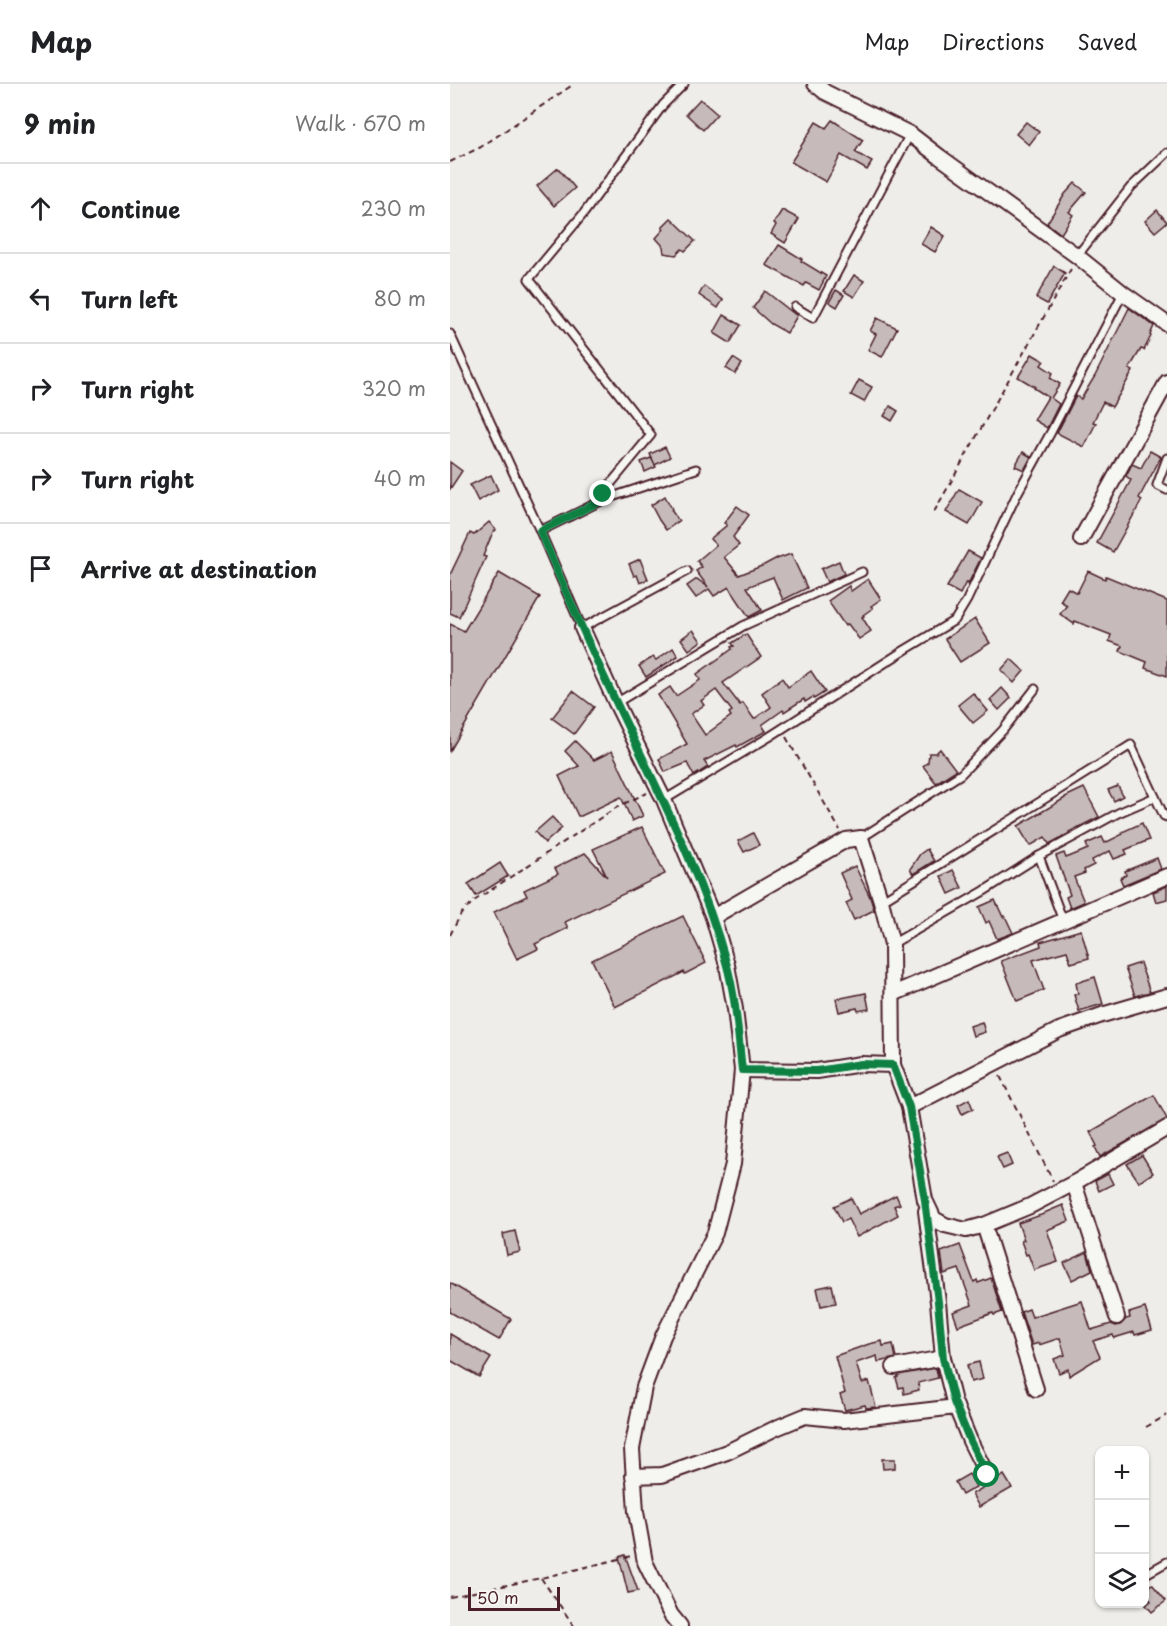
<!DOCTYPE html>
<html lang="en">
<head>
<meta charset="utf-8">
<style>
  body { margin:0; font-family:"Playpen Sans",sans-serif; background:#f2f2f2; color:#202124 }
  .controls { position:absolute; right:18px; bottom:18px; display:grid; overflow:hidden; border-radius:12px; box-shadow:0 2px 4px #0004 }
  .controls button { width:54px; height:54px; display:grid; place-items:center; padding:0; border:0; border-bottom:2px solid #e0e0e0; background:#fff; color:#202124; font:30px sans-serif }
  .scale { position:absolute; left:18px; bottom:15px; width:92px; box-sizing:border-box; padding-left:6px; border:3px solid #4a1f2b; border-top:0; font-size:16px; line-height:21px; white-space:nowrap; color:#4a1f2b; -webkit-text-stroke:4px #f6f6f2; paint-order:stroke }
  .stop { position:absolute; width:18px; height:18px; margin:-14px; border:4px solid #0b8043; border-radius:50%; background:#fff }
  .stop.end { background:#0b8043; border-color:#fff; box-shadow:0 2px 6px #0008 }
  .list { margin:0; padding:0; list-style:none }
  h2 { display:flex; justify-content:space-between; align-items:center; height:78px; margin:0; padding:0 24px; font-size:26px }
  h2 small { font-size:20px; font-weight:400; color:#757577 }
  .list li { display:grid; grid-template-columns:39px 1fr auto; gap:18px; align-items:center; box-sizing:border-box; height:90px; padding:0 24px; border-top:2px solid #e0e0e0 }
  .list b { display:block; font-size:22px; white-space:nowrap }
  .list em { font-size:20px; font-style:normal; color:#757577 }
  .icon { flex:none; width:33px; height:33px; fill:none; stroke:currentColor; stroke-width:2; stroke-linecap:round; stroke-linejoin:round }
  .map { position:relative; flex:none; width:717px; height:1542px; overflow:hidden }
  header { display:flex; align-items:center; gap:36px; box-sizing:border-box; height:84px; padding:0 30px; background:#fff; border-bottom:2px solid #e0e0e0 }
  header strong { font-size:28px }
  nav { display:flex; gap:33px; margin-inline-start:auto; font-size:21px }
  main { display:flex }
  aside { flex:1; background:#fff }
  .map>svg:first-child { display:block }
</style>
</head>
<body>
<header>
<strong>Map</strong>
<nav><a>Map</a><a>Directions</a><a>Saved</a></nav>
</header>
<main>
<aside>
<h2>9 min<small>Walk · 670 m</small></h2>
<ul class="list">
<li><svg class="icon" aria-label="ahead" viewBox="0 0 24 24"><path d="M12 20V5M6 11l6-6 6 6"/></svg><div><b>Continue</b></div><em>230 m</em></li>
<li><svg class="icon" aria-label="left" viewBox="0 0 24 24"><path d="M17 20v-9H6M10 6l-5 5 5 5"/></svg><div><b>Turn left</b></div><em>80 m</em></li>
<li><svg class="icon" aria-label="right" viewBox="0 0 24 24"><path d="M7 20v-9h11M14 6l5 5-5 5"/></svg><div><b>Turn right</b></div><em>320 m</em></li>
<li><svg class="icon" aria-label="right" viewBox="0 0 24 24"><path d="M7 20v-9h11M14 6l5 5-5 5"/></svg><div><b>Turn right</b></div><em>40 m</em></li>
<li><svg class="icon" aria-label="arrive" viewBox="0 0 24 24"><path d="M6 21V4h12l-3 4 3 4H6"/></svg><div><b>Arrive at destination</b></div></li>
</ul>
</aside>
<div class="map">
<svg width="717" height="1542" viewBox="0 0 717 1542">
  <rect width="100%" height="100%" fill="#efedea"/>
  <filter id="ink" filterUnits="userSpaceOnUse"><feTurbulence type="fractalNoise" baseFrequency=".0167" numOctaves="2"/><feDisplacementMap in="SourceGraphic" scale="12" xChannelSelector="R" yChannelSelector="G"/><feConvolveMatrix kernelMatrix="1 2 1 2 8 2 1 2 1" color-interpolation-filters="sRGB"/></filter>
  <g filter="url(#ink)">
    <g fill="#c6babb" stroke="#4a1f2b" stroke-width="1.5" fill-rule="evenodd">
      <polygon points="250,15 267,30 253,46 236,30"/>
      <polygon points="382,36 413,56 405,68 422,78 417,86 391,71 376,98 341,78 366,38 376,44"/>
      <polygon points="576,38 589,48 579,61 566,50"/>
      <polygon points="108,84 125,104 104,122 87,102"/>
      <polygon points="625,99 636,108 619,128 623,131 611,150 597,139 615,110"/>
      <polygon points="332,126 349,135 335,159 321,150 326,141 324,139"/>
      <polygon points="707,126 717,138 705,148 695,137"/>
      <polygon points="221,134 245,157 235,167 232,165 226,171 214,169 213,162 206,154 214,145 212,143"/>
      <polygon points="481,143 495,152 485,168 471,160"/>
      <polygon points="329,161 352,175 351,177 376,192 369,206 356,199 354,202 316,181"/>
      <polygon points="604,182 615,189 597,220 586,214"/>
      <polygon points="404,191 414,197 404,213 394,207"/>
      <polygon points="254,202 273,216 268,224 249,211"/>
      <polygon points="386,206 394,211 387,223 379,218"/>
      <polygon points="315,207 347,232 337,249 321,240 303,224"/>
      <polygon points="679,224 704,242 700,251 701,252 694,266 691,265 679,285 683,287 662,323 653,318 643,338 646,339 634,363 607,349 626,312 631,315 645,292"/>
      <polygon points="274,231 291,241 280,259 264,249"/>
      <polygon points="427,234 447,244 432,273 418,266 426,250 420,247"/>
      <polygon points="582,270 594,277 591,281 603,289 600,294 610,300 601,314 609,320 597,344 584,336 598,313 584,304 585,303 568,293"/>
      <polygon points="283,274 292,280 285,290 276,284"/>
      <polygon points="409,296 422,303 414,318 401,311"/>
      <polygon points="440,322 448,327 442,337 434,332"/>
      <polygon points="215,363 220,373 205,381 200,370"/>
      <polygon points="700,367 711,373 689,414 692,416 663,468 647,459 681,396 676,392 682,380 691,384"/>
      <polygon points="573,368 581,373 574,386 565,382"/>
      <polygon points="201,374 206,383 195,388 191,378"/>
      <polygon points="0,378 12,387 0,405"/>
      <polygon points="41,391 48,406 28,417 20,401"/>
      <polygon points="509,405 532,418 519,441 496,428"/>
      <polygon points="215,412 222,425 221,426 229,437 216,446 209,436 201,421"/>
      <polygon points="287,422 299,431 283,453 289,461 274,473 289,491 314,481 327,474 327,475 341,470 357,504 333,516 323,493 297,503 312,526 299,533 279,503 264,512 259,505 246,514 237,502 247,495 258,503 246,487 252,483 247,477 266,461 260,455 277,441 274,439"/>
      <polygon points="39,438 46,446 43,448 33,472 36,473 9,533 0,529 0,491 20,449 24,451"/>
      <polygon points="518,467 531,474 518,500 516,498 510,510 497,503"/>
      <polygon points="190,475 198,495 190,499 187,491 184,492 179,480"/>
      <polygon points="389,477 394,490 377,498 371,485"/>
      <polygon points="638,487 655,495 656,492 717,517 717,592 695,584 697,578 670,567 672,562 659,557 661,551 625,537 624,540 610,530 617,521 610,517 618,504 627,509"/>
      <polygon points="49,489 90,513 0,667 0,540 14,547"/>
      <polygon points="418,495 431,515 421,522 423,524 413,531 414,532 412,533 421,547 409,555 398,540 395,542 378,517 399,502 401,507"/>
      <polygon points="525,535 540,559 510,578 495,555"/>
      <polygon points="243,546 251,557 239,566 231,555"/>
      <path d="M296,550L311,573L273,599L290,621L293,619L304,635L321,623L312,609L332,594L338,603L361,587L375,608L364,615L363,613L355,618L354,615L334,628L333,626L312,641L316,647L287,663L286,661L254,677L258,683L244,692L237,679L215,688L209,675L237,660L208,611L220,603L226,612L250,596L247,590L282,565L281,563L284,562L282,559ZM266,606L282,627L279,629L281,632L255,651L241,630L254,621L251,617Z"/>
      <polygon points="223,564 228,572 196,593 189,582 203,573 206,576"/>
      <polygon points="561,575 574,587 564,599 551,586"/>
      <polygon points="552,604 561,614 549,626 540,616"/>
      <polygon points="123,607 144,623 124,650 102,634"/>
      <polygon points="523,609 538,627 523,639 508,621"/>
      <polygon points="125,657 144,676 162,667 193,732 182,737 171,713 131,732 128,732 109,692 129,682 115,667"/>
      <polygon points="490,665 506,686 486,699 473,682 478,678 479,669 486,669"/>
      <polygon points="668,702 673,712 664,717 658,706"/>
      <polygon points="634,704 649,733 619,748 620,749 599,760 595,753 580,762 568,742 615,714 615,713"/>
      <polygon points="102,733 112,744 95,759 85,748"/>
      <polygon points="692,739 699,756 675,766 677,770 664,775 660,767 642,776 644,781 634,786 635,789 624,793 634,818 620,824 616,813 620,811 606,772 614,769 616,774 621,772 638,765 636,760 652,753 655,759 673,750 672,748"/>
      <polygon points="192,743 215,790 115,838 118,844 85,860 88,865 67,875 44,828 77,812 74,806 108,790 105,784 135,769 157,793 143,765"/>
      <polygon points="303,749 309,761 294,768 288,757"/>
      <polygon points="477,765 484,777 463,790 460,785 470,770"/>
      <polygon points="707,774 711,785 673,801 670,794 676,791 675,787"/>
      <polygon points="50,779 58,792 26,812 18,800"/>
      <polygon points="405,782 420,813 424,826 404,836 396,819 402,816 390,789"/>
      <polygon points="503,786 512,804 499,810 491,792"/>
      <polygon points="717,802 717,815 706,818 703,808"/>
      <polygon points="545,816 553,833 555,832 563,849 547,855 539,837 536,839 529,823"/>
      <polygon points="233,832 256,879 235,890 234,888 165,923 142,876"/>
      <polygon points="631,846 639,874 621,879 617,867 583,876 594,906 567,917 551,877 591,862 590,858"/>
      <polygon points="690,879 700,908 685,912 675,884"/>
      <polygon points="645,893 653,920 629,927 624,911 628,910 626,899"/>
      <polygon points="416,909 419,925 408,927 407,924 389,928 386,915"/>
      <polygon points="532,938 535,948 523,952 520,942"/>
      <polygon points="704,1011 717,1035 650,1073 645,1063 647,1062 640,1048"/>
      <polygon points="519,1015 523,1025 512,1030 508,1021"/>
      <polygon points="557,1069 562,1081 553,1085 547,1073"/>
      <polygon points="692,1071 703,1089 689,1098 677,1080"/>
      <polygon points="658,1090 663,1100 649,1107 645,1097"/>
      <polygon points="446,1111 450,1120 444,1122 448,1131 407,1153 398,1135 392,1138 384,1122 401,1114 409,1130"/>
      <polygon points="613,1121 619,1137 597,1146 608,1178 584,1186 578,1170 576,1171 571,1157 574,1156 568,1139 594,1130 594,1129"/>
      <polygon points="65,1147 70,1168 57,1171 53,1150"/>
      <polygon points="510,1161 524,1198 527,1196 528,1199 541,1194 552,1228 544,1231 543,1229 508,1242 503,1228 522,1221 509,1185 494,1190 491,1168"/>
      <polygon points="637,1168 642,1186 622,1196 614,1179"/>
      <polygon points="0,1199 61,1235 49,1256 0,1228"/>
      <polygon points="382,1201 386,1219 371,1222 367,1204"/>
      <polygon points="632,1217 641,1246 661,1240 666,1242 670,1241 676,1235 680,1234 679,1229 695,1224 702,1246 685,1251 684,1248 664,1254 663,1251 643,1257 650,1273 619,1292 618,1285 609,1289 604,1275 615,1271 610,1254 589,1261 589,1259 582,1261 571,1228 579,1225 582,1233"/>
      <polygon points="0,1250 41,1274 29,1293 0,1276"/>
      <polygon points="432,1257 433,1262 443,1260 446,1274 428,1278 427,1272 406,1279 412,1299 419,1297 426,1323 416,1324 415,1321 395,1326 390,1311 395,1309 385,1272 419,1260"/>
      <polygon points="529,1278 533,1295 521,1298 517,1281"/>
      <polygon points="486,1284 488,1294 468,1299 469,1306 454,1310 453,1303 449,1304 446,1294 448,1293 448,1291"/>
      <polygon points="432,1375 445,1375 445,1384 433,1385"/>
      <polygon points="519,1390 526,1403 512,1411 505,1398"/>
      <polygon points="554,1391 562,1404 529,1423 522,1410"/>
      <polygon points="175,1471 188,1507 178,1509 169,1473"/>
      <polygon points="702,1500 716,1517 702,1528 696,1521 701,1517 694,1509 694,1506"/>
    </g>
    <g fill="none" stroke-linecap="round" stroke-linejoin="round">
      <g stroke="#4a1f2b" stroke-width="11">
        <g id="lane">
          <polyline points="627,172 681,103 717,69"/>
          <polyline points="345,223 363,234 460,50"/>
          <polyline points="0,250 90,447 132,544 237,487"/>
          <polyline points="717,374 707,401 717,406"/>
          <polyline points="153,416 153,409 201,351 79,195 134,129 213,21 234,0"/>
          <polyline points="90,447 153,416 246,385"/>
          <polyline points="166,619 293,542 412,488"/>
          <polyline points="214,716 319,653 455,566 505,536 517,516 567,410 601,348 673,209"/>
          <polyline points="411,754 511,690 553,646 585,605"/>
          <polyline points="589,772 613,837"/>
          <polyline points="431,817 681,661 714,732 717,733"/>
          <polyline points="442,860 534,807 589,772 668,729 705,713"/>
          <polyline points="694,1491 717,1478"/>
        </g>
      </g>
      <g stroke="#4a1f2b" stroke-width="18">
        <g id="street">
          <polyline points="365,0 375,8 460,50 490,73 627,172 673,209 717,240"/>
          <polyline points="631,455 717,298"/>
          <polyline points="132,544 166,619 214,716 263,833 277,881 285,925 292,986 283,1080 265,1149 213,1252 194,1303 182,1365 186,1428 195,1478 221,1531 230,1542"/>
          <polyline points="263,833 396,756 411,754 431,817 442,860 443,981 459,1023 475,1116 484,1135 495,1141 516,1146 534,1141 580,1122 624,1099 717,1044"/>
          <polyline points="443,910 717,792"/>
          <polyline points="292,986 367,987 411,980 443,981"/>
          <polyline points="459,1023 609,946 652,931 717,912"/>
          <polyline points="624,1099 667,1233"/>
          <polyline points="476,1127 488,1218 493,1274 504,1318 520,1357 537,1391"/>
          <polyline points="534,1141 586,1305"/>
          <polyline points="444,1283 493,1274"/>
          <polyline points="183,1392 212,1391 277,1368 326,1344 355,1332 394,1336 506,1323"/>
        </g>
      </g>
      <g stroke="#4a1f2b" stroke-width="2" stroke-dasharray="6 4.5" stroke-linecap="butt">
        <polyline points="0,78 31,63 124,0"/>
        <polyline points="484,428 622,183"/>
        <polyline points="336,653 390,746"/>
        <polyline points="0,851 11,830 24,817 167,723 197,709"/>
        <polyline points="550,992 603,1097"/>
        <polyline points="696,1343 717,1331"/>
        <polyline points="91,1494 124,1542"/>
        <polyline points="0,1513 91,1494 181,1472"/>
      </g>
      <use href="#lane" stroke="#f6f6f2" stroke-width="7"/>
      <use href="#street" stroke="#f6f6f2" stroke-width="14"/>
    </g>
  </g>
  <g fill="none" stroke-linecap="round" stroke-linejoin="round" filter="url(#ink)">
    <path stroke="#0b8043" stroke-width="8" d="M153,410V416L90,447C115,505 139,562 166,618C206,704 251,787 276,878C286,913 288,950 292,986L367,987L411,980L443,981L459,1023L475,1116L488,1218L493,1274L504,1318L520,1357L537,1391"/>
  </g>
</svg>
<div class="controls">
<button>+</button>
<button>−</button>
<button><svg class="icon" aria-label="layers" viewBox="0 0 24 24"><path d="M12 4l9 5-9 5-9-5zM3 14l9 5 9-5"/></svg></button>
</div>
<div class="scale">50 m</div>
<div class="stop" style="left:537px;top:1391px"></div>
<div class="stop end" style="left:153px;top:410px"></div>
</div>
</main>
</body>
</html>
